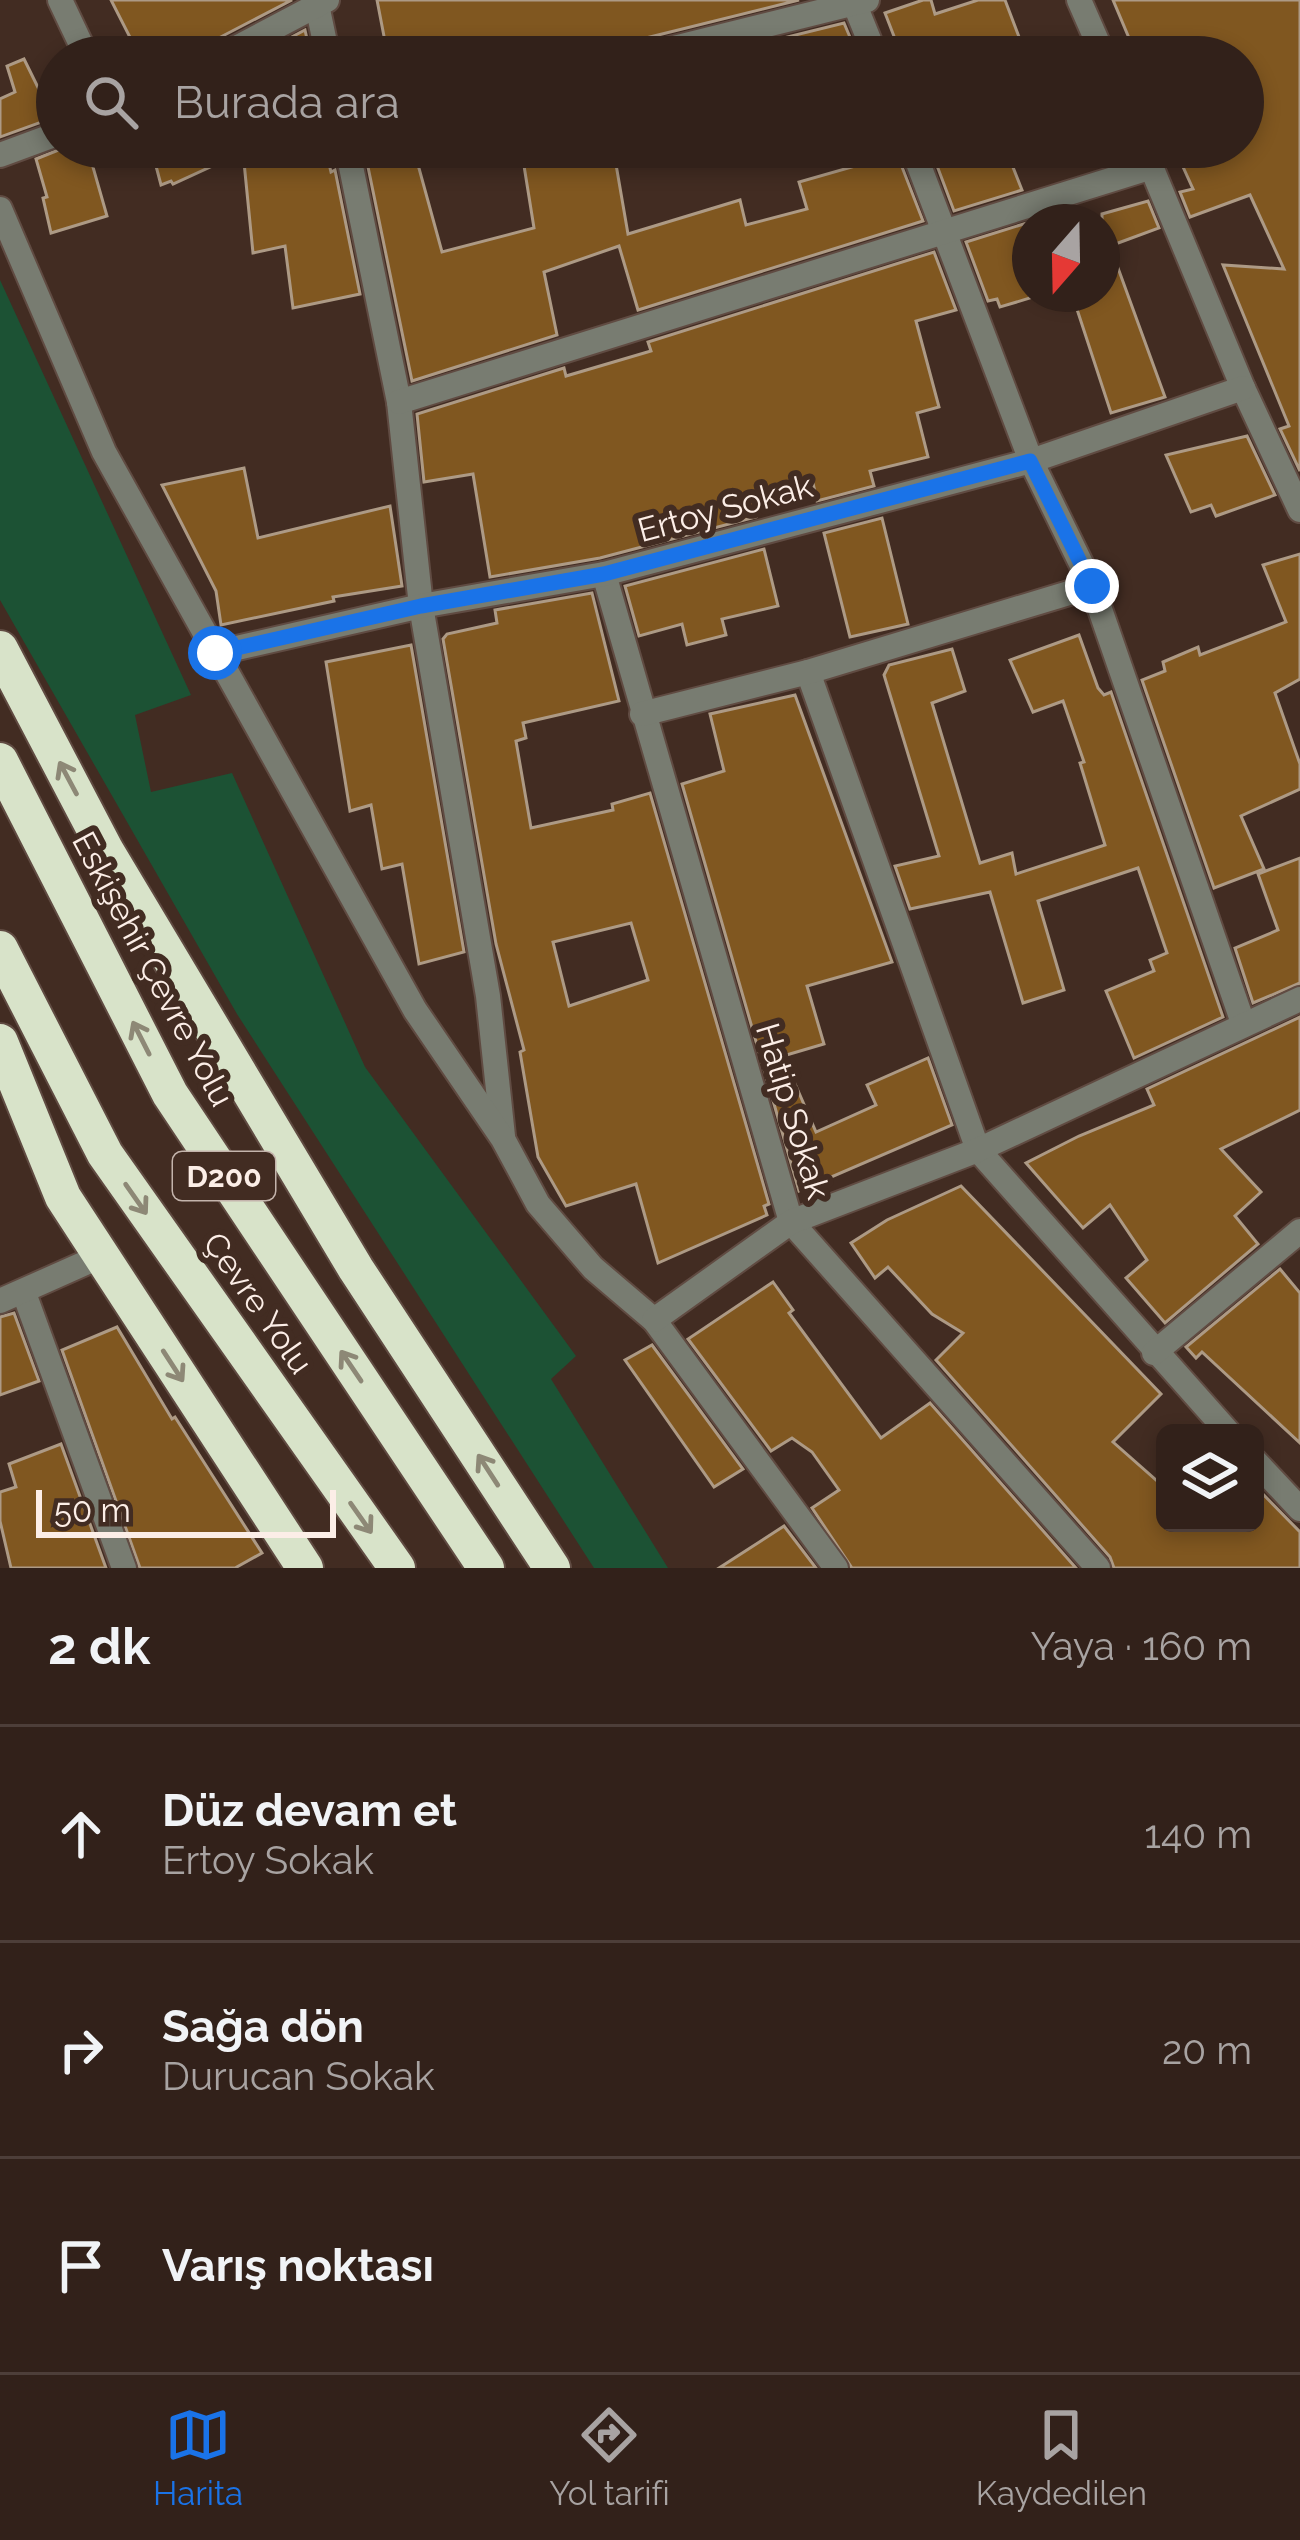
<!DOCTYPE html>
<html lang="tr">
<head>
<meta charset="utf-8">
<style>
  body { margin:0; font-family:Raleway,sans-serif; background:#3a2923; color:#f1f3f6 }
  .controls { position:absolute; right:36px; bottom:36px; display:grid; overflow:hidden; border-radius:18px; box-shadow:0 6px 18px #0003 }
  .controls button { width:108px; height:108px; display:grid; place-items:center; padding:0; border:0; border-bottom:3px solid #4d3e39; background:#32211a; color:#f1f3f6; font:60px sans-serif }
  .compass { position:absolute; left:1012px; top:204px; width:108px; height:108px; border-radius:50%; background:#32211a; box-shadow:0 6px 18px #0003; rotate:200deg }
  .scale { position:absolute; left:36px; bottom:30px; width:300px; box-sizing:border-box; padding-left:12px; border:6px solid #fceee7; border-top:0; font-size:33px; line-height:42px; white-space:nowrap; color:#fceee7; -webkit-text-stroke:9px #422c22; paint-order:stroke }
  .stop { position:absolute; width:36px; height:36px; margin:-27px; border:9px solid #1a73e8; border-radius:50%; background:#fff }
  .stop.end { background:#1a73e8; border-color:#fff; box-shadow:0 3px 12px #0008 }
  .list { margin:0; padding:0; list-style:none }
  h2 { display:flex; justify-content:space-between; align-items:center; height:156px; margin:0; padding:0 48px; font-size:51px }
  h2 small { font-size:39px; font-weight:400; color:#a8a3a2 }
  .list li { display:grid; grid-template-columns:78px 1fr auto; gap:36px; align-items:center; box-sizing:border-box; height:216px; padding:0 48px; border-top:3px solid #4d3e39 }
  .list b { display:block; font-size:45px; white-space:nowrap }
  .list p { margin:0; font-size:39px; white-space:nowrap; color:#a8a3a2 }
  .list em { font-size:39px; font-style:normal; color:#a8a3a2 }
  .icon { flex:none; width:66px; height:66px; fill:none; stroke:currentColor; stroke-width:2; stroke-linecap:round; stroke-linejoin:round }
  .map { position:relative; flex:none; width:1300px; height:1568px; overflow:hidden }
  .search { position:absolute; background:#32211a; box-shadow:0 6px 18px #0003; left:36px; right:36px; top:36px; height:132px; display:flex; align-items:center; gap:30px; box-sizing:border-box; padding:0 42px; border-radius:66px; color:#a8a3a2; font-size:45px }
  .sheet { height:804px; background:#32211a }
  nav { display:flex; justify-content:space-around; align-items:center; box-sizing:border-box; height:168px; border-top:3px solid #4d3e39; background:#32211a; font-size:33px; color:#a8a3a2 }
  nav a { display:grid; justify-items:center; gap:6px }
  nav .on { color:#1a73e8 }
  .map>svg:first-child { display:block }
</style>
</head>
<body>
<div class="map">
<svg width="1300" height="1568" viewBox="0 0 1300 1568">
  <rect width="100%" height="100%" fill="#422c22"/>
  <polygon fill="#1c5234" points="0,280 191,695 135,715 151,792 232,773 365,1067 576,1356 551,1379 668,1568 594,1568 237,1014 0,600"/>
  <g fill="#805720" stroke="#ad9a85" stroke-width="3" fill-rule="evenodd">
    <polygon points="111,0 292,0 211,42 203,57 140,57"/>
    <polygon points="377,0 799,0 634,41 626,46 622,57 612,57 609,38 535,57 388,57"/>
    <polygon points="923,0 931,0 935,14 978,0 1005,0 1024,50 1001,57 970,57 965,45 928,57 902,57 885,13"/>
    <polygon points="1113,0 1300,0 1300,471 1280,429 1289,426 1223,265 1284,269 1250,195 1190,217 1180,192 1193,189 1174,147 1243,147 1243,57 1137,57"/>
    <polygon points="844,23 855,49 830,57 706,57"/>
    <polygon points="305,30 311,57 254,57"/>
    <polygon points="24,59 53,118 0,137 0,99 15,92 7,66"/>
    <polygon points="66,147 72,158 89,153 107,216 51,233 43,198 47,197 36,159"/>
    <polygon points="151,147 325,147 331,172 335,170 360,294 293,308 285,246 253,253 243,152 173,184 171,181 161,185"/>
    <polygon points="521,147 613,147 628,234 740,200 746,225 807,209 799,182 897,154 923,221 638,310 619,246 544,272 557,335 412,381 367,162 414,150 442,252 534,228"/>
    <polygon points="930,147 1005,147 1022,190 954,211"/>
    <polygon points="1148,201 1159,228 1110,246 1165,397 1111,413 1072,294 1102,294 1102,214"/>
    <polygon points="1030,222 1030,298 1000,307 997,299 988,301 966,242"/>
    <polygon points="934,252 956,310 916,321 939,407 917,413 928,457 870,471 874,486 817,501 813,483 752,497 756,517 600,558 490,577 473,474 424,482 417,414 564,368 566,376 651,351 648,342"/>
    <polygon points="1247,436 1275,495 1216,516 1211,505 1191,512 1166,455"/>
    <polygon points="244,468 258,538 390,506 402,586 333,597 334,601 221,625 216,591 162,485"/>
    <polygon points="882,518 908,624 850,637 824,533"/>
    <polygon points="764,549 778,606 722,619 726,635 687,645 682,624 639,636 625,586"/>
    <polygon points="1300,554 1300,679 1275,693 1300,764 1300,789 1241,816 1264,869 1214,888 1142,680 1165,671 1163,662 1198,647 1200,655 1286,622 1263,565"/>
    <path d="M592,593L619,701L523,723L526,738L516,741L531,828L613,810L612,804L650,793L769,1204L764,1206L767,1215L658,1263L636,1184L566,1206L538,1157L520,1052L524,1050L496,944L443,639L447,634L497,623L495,610ZM631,923L648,980L569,1006L553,942Z"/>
    <polygon points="1079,635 1098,688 1104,695 1111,692 1223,1017 1134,1058 1106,991 1154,971 1150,960 1167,953 1138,868 1038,901 1064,990 1023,1003 990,892 910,909 895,866 939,856 884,675 889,665 952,649 965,691 932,703 980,863 1012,853 1016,874 1105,845 1080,763 1084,762 1063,701 1033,712 1010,660"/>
    <polygon points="411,645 464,952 419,964 402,864 382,869 371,805 350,811 326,662"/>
    <polygon points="795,695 892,962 807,986 824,1044 783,1056 816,1132 876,1105 867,1085 928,1058 952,1125 799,1191 682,784 724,771 710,714"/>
    <polygon points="1300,858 1300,983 1253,1003 1235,948 1278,930 1258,874"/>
    <polygon points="1300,1017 1300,1110 1221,1149 1261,1192 1235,1216 1258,1244 1165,1323 1126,1278 1147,1260 1110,1205 1083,1228 1026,1163 1079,1136 1154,1105 1147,1089"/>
    <polygon points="961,1186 1161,1394 1113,1442 1165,1488 1165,1523 1255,1523 1255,1486 1300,1532 1300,1568 1114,1568 1110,1557 936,1360 963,1333 932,1314 888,1267 875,1278 851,1243 887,1220"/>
    <polygon points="1280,1269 1300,1293 1300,1443 1202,1352 1196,1358 1186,1347"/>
    <polygon points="773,1282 793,1310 789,1313 881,1438 930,1403 1076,1568 852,1568 812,1508 839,1490 812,1452 792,1438 771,1451 688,1339"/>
    <polygon points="14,1313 39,1381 0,1395 0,1317"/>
    <polygon points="117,1327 172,1419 175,1417 262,1553 235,1568 140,1568 62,1350"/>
    <polygon points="652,1345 743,1469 714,1487 625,1360"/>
    <polygon points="61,1444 106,1568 11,1568 0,1521 0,1492 16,1487 9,1464"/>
    <polygon points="784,1526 816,1568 719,1568"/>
  </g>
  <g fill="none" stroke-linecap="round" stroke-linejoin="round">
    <g stroke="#604b42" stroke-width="28">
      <g id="street">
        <polyline points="60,0 87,57"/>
        <polyline points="316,0 328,57"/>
        <polyline points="853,0 876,57"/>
        <polyline points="1079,0 1104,57"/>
        <polyline points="219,57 327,0"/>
        <polyline points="638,57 867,0"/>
        <polyline points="347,147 399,402 421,606 488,996 503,1136"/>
        <polyline points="912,147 1031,461 1092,586 1243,1023"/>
        <polyline points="1143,147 1243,388 1300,510"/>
        <polyline points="0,155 57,134"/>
        <polyline points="0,209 104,452 415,1010 503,1139 538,1204 593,1268 654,1320 836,1568"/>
        <polyline points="399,402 1152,167"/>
        <polyline points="604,574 791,1222 1098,1568"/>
        <polyline points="215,653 421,606 604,574 1031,461 1243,388"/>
        <polyline points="808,672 978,1150 1229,1433"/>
        <polyline points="642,714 808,672 1092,586"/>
        <polyline points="24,1293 124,1568"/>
        <polyline points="0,1301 101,1256"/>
        <polyline points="654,1320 791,1222 978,1150 1300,999"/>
        <polyline points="1154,1353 1300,1231"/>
        <polyline points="1255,1461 1300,1509"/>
      </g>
    </g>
    <g stroke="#604b42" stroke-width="40">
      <g id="highway">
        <polyline points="0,649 106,851 356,1269 552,1568"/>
        <polyline points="0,761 170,1094 486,1568"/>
        <polyline points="0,949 105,1154 397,1568"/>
        <polyline points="0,1042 63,1197 305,1568"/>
      </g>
    </g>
    <use href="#street" stroke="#787c71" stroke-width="24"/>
    <use href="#highway" stroke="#d8e3c9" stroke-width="36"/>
  </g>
  <defs><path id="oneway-shaft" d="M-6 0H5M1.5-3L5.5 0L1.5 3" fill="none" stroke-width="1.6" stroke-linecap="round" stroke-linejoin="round" transform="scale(3)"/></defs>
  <g stroke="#8d8876">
    <use href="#oneway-shaft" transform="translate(68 778) rotate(-118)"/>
    <use href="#oneway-shaft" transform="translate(141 1038) rotate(-117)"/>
    <use href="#oneway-shaft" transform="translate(136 1199) rotate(55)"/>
    <use href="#oneway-shaft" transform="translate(173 1366) rotate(57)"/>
    <use href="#oneway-shaft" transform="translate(351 1366) rotate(-124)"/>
    <use href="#oneway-shaft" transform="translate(488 1470) rotate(-123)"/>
    <use href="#oneway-shaft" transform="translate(361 1518) rotate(55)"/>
  </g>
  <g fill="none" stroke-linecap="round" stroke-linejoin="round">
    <polyline stroke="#1a73e8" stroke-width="15" points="215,653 421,606 604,574 1030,461 1092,586"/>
  </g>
  <g text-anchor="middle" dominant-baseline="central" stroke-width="12" stroke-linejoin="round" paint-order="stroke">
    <rect fill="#422c22" stroke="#c4b4ac" stroke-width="3" x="173" y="1152" width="102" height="48" rx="9"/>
    <g font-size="30" font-weight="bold" fill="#fceee7">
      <text x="224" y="1176">D200</text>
    </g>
    <g font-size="33" fill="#fceee7" stroke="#422c22">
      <text transform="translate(725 508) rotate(-15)">Ertoy Sokak</text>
      <text transform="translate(153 969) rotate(62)">Eskişehir Çevre Yolu</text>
      <text transform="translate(793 1111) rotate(73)">Hatip Sokak</text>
      <text transform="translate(258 1303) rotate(55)">Çevre Yolu</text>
    </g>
  </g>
</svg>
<div class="controls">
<button><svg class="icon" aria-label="layers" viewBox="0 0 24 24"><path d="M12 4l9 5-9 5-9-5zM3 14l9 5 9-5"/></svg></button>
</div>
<svg class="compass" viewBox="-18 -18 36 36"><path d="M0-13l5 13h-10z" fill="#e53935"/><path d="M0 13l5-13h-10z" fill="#a8a3a2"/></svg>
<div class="scale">50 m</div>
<div class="stop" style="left:215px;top:653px"></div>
<div class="stop end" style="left:1092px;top:586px"></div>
<div class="search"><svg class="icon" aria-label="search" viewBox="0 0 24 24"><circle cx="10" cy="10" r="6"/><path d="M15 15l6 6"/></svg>Burada ara</div>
</div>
<section class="sheet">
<h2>2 dk<small>Yaya · 160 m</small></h2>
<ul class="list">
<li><svg class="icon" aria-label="ahead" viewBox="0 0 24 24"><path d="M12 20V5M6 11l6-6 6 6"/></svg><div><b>Düz devam et</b><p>Ertoy Sokak</p></div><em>140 m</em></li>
<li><svg class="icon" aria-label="right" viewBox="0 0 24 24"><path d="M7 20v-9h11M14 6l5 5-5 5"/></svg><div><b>Sağa dön</b><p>Durucan Sokak</p></div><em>20 m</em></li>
<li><svg class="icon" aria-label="arrive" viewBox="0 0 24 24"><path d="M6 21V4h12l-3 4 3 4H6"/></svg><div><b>Varış noktası</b></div></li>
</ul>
</section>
<nav>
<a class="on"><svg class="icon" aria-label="map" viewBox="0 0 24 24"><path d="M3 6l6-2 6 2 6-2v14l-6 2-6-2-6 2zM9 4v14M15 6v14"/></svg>Harita</a>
<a><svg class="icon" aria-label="directions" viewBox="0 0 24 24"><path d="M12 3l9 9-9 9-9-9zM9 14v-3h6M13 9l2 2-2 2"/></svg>Yol tarifi</a>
<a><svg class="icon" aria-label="saved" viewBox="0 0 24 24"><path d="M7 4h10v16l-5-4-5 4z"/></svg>Kaydedilen</a>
</nav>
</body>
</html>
